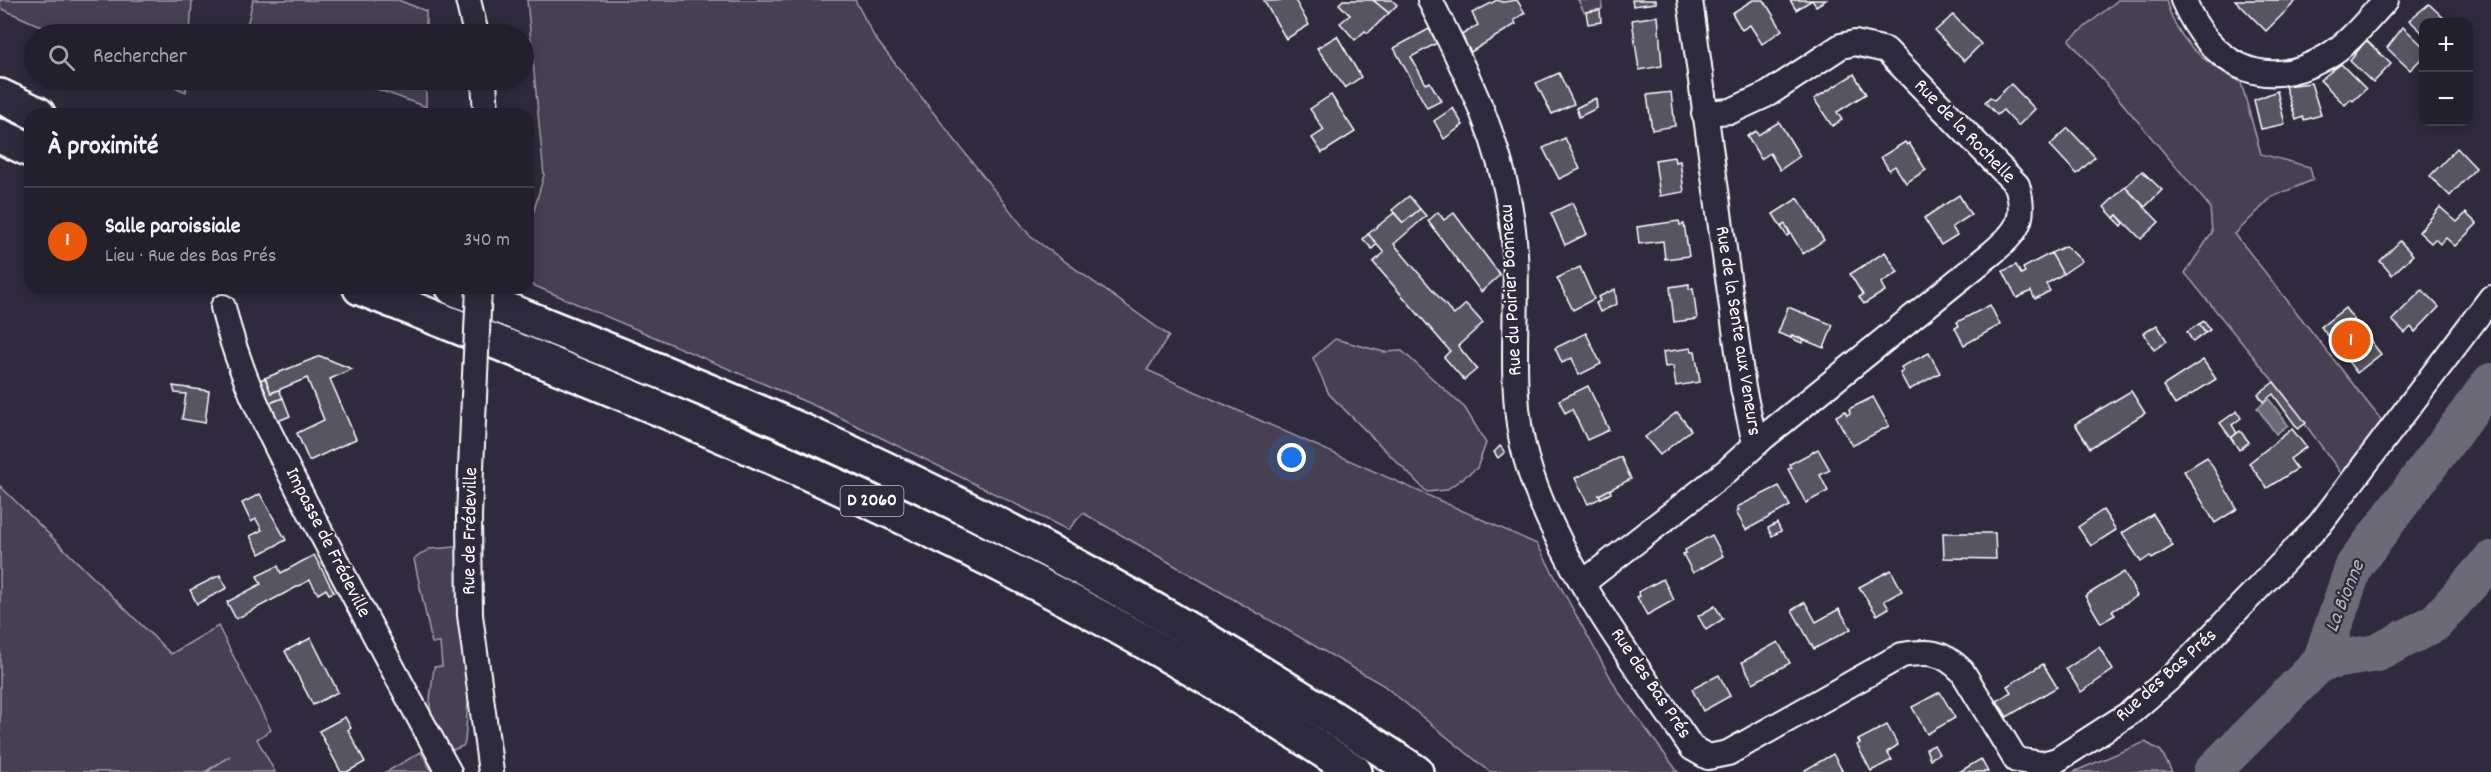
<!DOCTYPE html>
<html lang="fr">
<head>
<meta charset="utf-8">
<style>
  body { margin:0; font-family:Dekko,sans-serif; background:#2f2d3a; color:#f1f3f6 }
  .controls { position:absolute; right:18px; top:18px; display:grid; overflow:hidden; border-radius:12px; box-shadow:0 3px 15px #0003 }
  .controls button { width:54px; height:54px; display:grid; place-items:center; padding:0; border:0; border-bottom:2px solid #403e4a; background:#23202e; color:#f1f3f6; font:30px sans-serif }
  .you { position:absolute; left:1292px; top:458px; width:21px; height:21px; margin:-15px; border:4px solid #fff; border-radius:50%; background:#1a73e8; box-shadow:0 0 0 9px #1a73e833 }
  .badge { display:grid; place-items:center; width:39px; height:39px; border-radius:50%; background:#ea580c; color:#fff; font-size:20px; font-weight:700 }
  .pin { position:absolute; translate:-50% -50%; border:3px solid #fff; box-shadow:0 2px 6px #0006 }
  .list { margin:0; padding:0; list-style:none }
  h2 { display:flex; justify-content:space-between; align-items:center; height:78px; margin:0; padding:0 24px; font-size:26px }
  h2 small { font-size:20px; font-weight:400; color:#a3a3aa }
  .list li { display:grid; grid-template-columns:39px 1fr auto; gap:18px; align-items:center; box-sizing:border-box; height:108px; padding:0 24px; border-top:2px solid #403e4a }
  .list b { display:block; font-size:22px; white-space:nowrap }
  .list p { margin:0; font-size:20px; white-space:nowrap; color:#a3a3aa }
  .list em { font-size:20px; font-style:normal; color:#a3a3aa }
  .icon { flex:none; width:33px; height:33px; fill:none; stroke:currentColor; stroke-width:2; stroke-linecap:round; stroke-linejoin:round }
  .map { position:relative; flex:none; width:2491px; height:772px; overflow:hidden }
  .search { position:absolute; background:#23202e; box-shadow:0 3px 15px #0003; left:24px; top:24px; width:510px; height:66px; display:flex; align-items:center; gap:15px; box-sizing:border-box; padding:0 21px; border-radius:33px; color:#a3a3aa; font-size:22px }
  .panel { position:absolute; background:#23202e; box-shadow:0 3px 15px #0003; left:24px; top:108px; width:510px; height:186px; border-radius:18px }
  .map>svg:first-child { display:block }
</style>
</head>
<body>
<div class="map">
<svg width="2491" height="772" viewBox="0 0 2491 772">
  <rect width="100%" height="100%" fill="#2f2a3d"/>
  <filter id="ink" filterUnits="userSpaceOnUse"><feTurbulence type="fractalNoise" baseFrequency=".0167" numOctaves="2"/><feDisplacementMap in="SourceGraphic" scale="12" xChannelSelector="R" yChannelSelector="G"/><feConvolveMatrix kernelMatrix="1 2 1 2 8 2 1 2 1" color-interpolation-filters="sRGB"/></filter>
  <g filter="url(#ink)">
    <g fill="#464152" stroke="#a2a0a8" stroke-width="1.5">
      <polygon points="0,0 192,0 190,34 58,34 0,8"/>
      <polygon points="253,0 398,0 426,11 426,34 245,34"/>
      <polygon points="527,0 855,0 875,38 1031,237 1169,336 1147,370 1537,544 1618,691 1678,772 1490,772 1383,685 1083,513 1068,530 827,411 528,283 528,231 544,175"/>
      <polygon points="1578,0 1602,0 1602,9 1584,12"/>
      <path d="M2118,0H2166C2177,41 2203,63 2241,82L2261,154L2310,167L2313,180L2272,197L2235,234L2386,426L2344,477L2274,382L2185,273L2212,233L2210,207L2069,40Z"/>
      <polygon points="159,80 187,80 186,92"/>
      <polygon points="352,80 426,80 426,107"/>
      <polygon points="1335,339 1384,352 1402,351 1465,408 1486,443 1477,468 1446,490 1427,492 1329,394 1313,358"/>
      <polygon points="0,486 171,654 218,626 271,730 257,739 275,772 207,772 230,756 205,772 0,772"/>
      <path d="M456,547L469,689L465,742L463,746L450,751C424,715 429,709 434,667L442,666L440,643H432L414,559L429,549Z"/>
      <polygon points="2145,742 2161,751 2172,772 2073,772"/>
      <polygon points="421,752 432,772 386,772"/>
    </g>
    <polygon fill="#6d6a77" stroke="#a7a6ad" stroke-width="1.5" points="2269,399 2288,425 2276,434 2257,408"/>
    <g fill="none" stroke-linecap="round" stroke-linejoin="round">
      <g stroke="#6d6a77" stroke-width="38">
        <polyline points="2321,662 2377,653 2435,623 2491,560"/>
        <polyline points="2212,772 2321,662 2354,566 2491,382"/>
      </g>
    </g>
    <g fill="#595564" stroke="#fff" stroke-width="1.5">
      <polygon points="1295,0 1309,25 1286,39 1264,1"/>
      <polygon points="1343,0 1373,0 1389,13 1368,33 1365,31 1355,40 1340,23 1350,15 1339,4"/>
      <polygon points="1373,0 1392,0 1397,5 1389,13"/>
      <polygon points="1497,0 1503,2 1517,0 1525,13 1514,20 1516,24 1471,52 1460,36 1478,25 1472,13"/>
      <polygon points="1632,0 1656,0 1656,3 1633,6"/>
      <polygon points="1753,0 1764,0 1782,30 1762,44 1750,25 1742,30 1732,13"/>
      <polygon points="1790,0 1826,0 1816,6 1812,0 1796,10"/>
      <polygon points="2235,0 2297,0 2266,31"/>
      <polygon points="2429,4 2448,22 2424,22 2424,34 2409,20"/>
      <polygon points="1600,10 1601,22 1588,24 1586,12"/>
      <polygon points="1953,15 1981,44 1964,61 1935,31"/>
      <polygon points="1658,16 1662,66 1639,70 1632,20"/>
      <polygon points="2403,27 2424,47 2424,56 2410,70 2387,48"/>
      <polygon points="1429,29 1437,43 1411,57 1426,84 1430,82 1441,101 1427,108 1394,48"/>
      <polygon points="1337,36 1361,77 1345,88 1317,48"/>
      <polygon points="2366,40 2391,64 2373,83 2350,61"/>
      <polygon points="2341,64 2366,89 2353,101 2351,99 2345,105 2320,80"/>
      <polygon points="1559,73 1574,104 1552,114 1536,83"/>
      <polygon points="1854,74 1866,94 1837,112 1842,120 1832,126 1814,99"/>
      <polygon points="2311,83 2321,115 2304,120 2303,117 2296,120 2285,86"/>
      <polygon points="2011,84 2035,109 2018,126 2003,110 1997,115 1985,102 1990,97 1994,100"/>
      <polygon points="2277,91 2285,124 2261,129 2254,100"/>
      <polygon points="1671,92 1675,126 1652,130 1647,95"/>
      <polygon points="1331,95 1355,132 1322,153 1312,138 1324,130 1310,109"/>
      <polygon points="1596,98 1597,108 1579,117 1576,108"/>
      <polygon points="1453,108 1463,125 1444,139 1434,121"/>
      <polygon points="1779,122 1800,156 1780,170 1770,153 1761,159 1747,136 1756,131 1758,135"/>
      <polygon points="2068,128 2095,157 2077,174 2050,145"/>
      <polygon points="1565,138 1580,169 1559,179 1543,148"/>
      <polygon points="1905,142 1907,145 1909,143 1926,170 1906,183 1895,166 1889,170 1881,157"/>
      <polygon points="2457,148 2476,168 2450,196 2430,176"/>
      <polygon points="1674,157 1675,162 1680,161 1684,192 1660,196 1655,160"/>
      <polygon points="2142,171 2162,190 2145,207 2125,187"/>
      <polygon points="2125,187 2159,222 2141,239 2117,215 2114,218 2104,207"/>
      <polygon points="1959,195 1971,215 1952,227 1957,235 1941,245 1924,218"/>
      <polygon points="1409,196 1420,209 1403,223 1392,210"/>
      <polygon points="1798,198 1824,240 1803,254 1785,224 1781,227 1773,214"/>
      <polygon points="1572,203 1587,234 1565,245 1551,213"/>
      <polygon points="2440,207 2457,222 2466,213 2477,224 2455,246 2446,238 2440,244 2435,239 2431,243 2419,232"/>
      <polygon points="1420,209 1426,216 1394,244 1454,315 1466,304 1483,323 1458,346 1477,369 1464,380 1444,357 1450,351 1373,262 1384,253 1368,234 1394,213 1403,223"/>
      <polygon points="1438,212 1444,220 1454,213 1500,275 1481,292 1428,221"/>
      <polygon points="2117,215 2124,223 2122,226 2114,218"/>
      <polygon points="1679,221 1680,225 1684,224 1689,256 1665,259 1663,241 1639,244 1637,227"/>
      <polygon points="1785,224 1790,234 1787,236 1781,227"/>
      <polygon points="1368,234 1377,244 1372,249 1363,239"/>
      <polygon points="2400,241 2413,255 2392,275 2380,261"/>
      <polygon points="2066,246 2082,261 2063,274 2051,253"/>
      <polygon points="1885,252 1898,272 1881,283 1885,291 1864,304 1859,297 1863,295 1850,274"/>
      <polygon points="2051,253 2063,274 2046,284 2050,291 2035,299 2031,291 2017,298 2003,271 2016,265 2021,274 2025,272 2023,268"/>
      <polygon points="1580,267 1594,299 1573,310 1557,278"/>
      <polygon points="1689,284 1689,289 1693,288 1697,319 1674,322 1670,287"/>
      <polygon points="1615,289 1617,304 1600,312 1596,303 1600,301 1598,297"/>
      <polygon points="2422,290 2439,307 2415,332 2411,327 2405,333 2392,320"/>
      <polygon points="1990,305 2000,325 1964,345 1955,328 1959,326 1957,322"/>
      <polygon points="1788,307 1833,325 1824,348 1792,335 1791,338 1778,333"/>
      <polygon points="2345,308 2381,354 2357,373 2321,327"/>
      <polygon points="2204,321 2210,330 2205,333 2199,324"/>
      <polygon points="2199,324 2205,333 2193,342 2187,332"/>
      <polygon points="2157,325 2167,341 2154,350 2144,333"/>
      <polygon points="1586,333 1601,364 1579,375 1572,358 1562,363 1555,348"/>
      <polygon points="1792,335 1803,340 1802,343 1791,338"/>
      <polygon points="1691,348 1692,351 1695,351 1700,382 1676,386 1673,366 1665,367 1663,352"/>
      <polygon points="1929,353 1940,373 1909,390 1900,373 1903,371 1901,367"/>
      <polygon points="320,356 352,369 330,379 356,439 309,461 297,433 324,420 307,378 271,393 265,378"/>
      <polygon points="2203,360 2216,379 2175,405 2163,386"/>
      <polygon points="265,378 271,393 279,390 283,398 270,403 260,380"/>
      <polygon points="2274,382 2306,423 2298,429 2273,394 2263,402 2258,394"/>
      <polygon points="173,386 209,391 205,423 182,419 186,394 175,393"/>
      <polygon points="1588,386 1609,430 1587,440 1572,409 1565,413 1559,400"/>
      <polygon points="2131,391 2145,413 2090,448 2075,424"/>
      <polygon points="1873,397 1889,426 1852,446 1836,416 1845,411 1847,415 1850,413 1849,409"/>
      <polygon points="283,398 290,416 278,421 270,403"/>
      <polygon points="2237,411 2241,418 2232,425 2237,433 2231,438 2220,423"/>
      <polygon points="1677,412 1691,430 1660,455 1645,437"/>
      <polygon points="2292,429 2306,447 2290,459 2297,469 2267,488 2249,463"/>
      <polygon points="2240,431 2249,442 2239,450 2231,438"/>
      <polygon points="1500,446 1505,452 1498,458 1494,452"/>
      <polygon points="1818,449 1830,470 1820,475 1828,491 1806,503 1788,469 1792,468 1790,464"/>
      <polygon points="1621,457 1631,479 1599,495 1601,498 1588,504 1575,478"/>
      <polygon points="2207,457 2237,509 2215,523 2184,471"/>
      <polygon points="1779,486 1790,506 1746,530 1736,512 1739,510 1737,507"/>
      <polygon points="1610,489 1611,493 1601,498 1599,495"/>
      <polygon points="260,494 286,540 260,554 250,536 262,530 256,519 251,522 242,503"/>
      <polygon points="2103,510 2116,530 2091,546 2078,527"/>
      <polygon points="2153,514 2173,546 2152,559 2150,556 2141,562 2122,533"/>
      <polygon points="1777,523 1781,531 1772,536 1768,528"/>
      <polygon points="1943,533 1995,533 1996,559 1944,558"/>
      <polygon points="1712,535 1723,556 1693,573 1683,554 1686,553 1685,550"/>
      <polygon points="314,555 334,592 329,594 326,589 318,594 310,580 236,619 227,602 261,584 257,576 278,566 281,573"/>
      <polygon points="1891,570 1902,591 1884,601 1889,608 1877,615 1859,587"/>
      <polygon points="2124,572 2137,596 2112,611 2115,615 2101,623 2085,596"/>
      <polygon points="220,575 227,588 197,604 190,590"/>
      <polygon points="1663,579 1674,600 1647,615 1637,597 1640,596 1638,592"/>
      <polygon points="1805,602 1816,622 1839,609 1851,629 1814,649 1792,610"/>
      <polygon points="1715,606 1723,619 1706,630 1698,616"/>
      <polygon points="311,638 338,692 313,705 285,651"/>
      <polygon points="1778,642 1790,663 1753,683 1742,662"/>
      <polygon points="2099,647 2113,670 2081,692 2066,669"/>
      <polygon points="2043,664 2057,687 2007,717 1997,701 2011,692 2007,686"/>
      <polygon points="1719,675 1730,696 1703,711 1692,689"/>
      <polygon points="1940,692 1955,718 1927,734 1912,707"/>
      <polygon points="345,717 351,728 348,730 365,762 347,772 341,772 319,731"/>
      <polygon points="1887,725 1898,745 1887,752 1892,760 1871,771 1857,745 1860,743 1858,740"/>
      <polygon points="1934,745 1939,754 1930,759 1926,749"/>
      <polygon points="1833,754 1843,772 1806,772 1805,770"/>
      <polygon points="1981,759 1988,772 1959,772"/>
    </g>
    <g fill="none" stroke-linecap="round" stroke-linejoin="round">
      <g stroke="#fff" stroke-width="28">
        <g id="minor">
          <polyline points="468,0 476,34"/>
          <path d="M1430,0C1465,71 1499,135 1511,215C1524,295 1504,380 1526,458C1555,560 1633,661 1692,748L1708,757L1728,753L1902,655C1929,651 1942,651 1962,671L2016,760L2042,764L2057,760L2130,713L2176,673L2320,524L2491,298"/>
          <polyline points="1690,0 1743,388 1755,444"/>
          <path d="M2183,0C2210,62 2261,95 2326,57C2349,44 2368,19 2386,0"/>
          <polyline points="484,80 486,114"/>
          <path d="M223,307C241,385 281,456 318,527C361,609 404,691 449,772"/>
          <polyline points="474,397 469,516 470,615 491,772"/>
          <path d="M1584,582L1728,470L1764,437L1992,253C2018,231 2027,219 2017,185L1886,50L1855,43L1841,46L1768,94L1731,111L1704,113"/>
        </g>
      </g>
      <g stroke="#fff" stroke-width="38">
        <g id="highway">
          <polyline points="0,96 38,114"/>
          <polyline points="0,136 30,150"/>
          <path d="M360,288C707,425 1045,561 1355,772"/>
          <path d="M453,288C611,352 771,412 923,487C1094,570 1258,667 1416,772"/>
        </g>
      </g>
      <use href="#minor" stroke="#2f2a3d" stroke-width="24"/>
      <use href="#highway" stroke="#2f2a3d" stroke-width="33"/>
      <g stroke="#fff" stroke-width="28" stroke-linecap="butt">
        <polyline id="minor-bridge" points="474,397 479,288"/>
      </g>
      <use href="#minor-bridge" stroke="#2f2a3d" stroke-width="24"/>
    </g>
  </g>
  <g text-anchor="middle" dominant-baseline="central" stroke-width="4.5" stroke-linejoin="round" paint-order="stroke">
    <rect fill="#2f2a3d" stroke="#c1bfc5" stroke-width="1.5" x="840.5" y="486" width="63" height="30" rx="4.5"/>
    <g font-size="18" font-weight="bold" fill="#fff">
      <text x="872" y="501">D 2060</text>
    </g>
    <g font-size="20" fill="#fff" stroke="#2f2a3d">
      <text transform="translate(1964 132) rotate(46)">Rue de la Rochelle</text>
      <text transform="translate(1512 290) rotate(-93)">Rue du Poirier Bonneau</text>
      <text transform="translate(1737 331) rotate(81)">Rue de la Sente aux Veneurs</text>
      <text transform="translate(471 531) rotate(-89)">Rue de Frédeville</text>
      <text transform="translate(327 543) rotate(63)">Impasse de Frédeville</text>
      <text transform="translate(2167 676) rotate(-42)">Rue des Bas Prés</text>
      <text transform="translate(1650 684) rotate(56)">Rue des Bas Prés</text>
    </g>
    <g font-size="21" font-style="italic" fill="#b6b4bb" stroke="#2f2a3d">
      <text transform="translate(2346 597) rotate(-68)">La Bionne</text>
    </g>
  </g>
</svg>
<div class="controls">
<button>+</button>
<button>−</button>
</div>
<div class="you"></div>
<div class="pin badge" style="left:2351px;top:340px">1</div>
<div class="search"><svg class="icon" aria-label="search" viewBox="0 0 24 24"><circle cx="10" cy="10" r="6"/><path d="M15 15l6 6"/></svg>Rechercher</div>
<section class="panel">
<h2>À proximité<small></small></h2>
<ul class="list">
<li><span class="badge">1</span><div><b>Salle paroissiale</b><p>Lieu · Rue des Bas Prés</p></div><em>340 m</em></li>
</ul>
</section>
</div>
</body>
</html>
